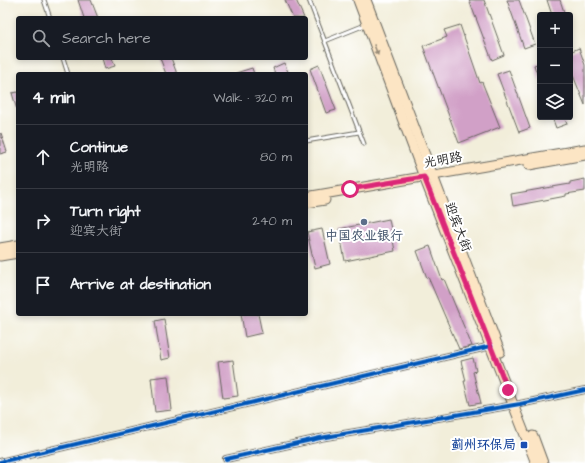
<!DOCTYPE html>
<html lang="en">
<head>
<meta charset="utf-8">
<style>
  body { margin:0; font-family:"Architects Daughter","LXGW WenKai TC",sans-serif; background:#242831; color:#f1f3f6 }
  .controls { position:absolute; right:12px; top:12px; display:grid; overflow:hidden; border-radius:4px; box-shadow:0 2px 6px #0003 }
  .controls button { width:36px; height:36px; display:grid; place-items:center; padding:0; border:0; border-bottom:1px solid #363941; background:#171b24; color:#f1f3f6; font:20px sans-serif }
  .stop { position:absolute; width:12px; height:12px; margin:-9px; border:3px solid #db2777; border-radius:50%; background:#fff }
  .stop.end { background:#db2777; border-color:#fff; box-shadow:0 1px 4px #0008 }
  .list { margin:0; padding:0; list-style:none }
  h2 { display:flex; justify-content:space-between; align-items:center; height:52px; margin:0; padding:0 16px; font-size:17px }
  h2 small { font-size:13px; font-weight:400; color:#9ea1a6 }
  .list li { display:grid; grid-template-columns:26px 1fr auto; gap:12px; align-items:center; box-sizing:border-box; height:64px; padding:0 16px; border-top:1px solid #363941 }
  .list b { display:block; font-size:15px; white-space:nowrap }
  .list p { margin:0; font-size:13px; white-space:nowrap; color:#9ea1a6 }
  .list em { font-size:13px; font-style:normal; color:#9ea1a6 }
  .icon { flex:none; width:22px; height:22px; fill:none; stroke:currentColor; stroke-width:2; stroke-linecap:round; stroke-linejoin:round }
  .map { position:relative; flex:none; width:585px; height:463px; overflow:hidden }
  .search { position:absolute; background:#171b24; box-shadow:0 2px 6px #0003; left:16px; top:16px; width:292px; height:44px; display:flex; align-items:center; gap:10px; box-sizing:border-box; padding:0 14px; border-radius:4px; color:#9ea1a6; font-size:15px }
  .panel { position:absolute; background:#171b24; box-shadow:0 2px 6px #0003; left:16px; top:72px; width:292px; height:244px; border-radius:4px }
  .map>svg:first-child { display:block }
</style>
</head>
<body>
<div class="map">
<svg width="585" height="463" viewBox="0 0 585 463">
  <rect width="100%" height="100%" fill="#fff"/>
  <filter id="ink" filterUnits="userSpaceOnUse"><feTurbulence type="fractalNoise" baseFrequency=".025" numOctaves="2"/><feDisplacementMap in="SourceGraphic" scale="8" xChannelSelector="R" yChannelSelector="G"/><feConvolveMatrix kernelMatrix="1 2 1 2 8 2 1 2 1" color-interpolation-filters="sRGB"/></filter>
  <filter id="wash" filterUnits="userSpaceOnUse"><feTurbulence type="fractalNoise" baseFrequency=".012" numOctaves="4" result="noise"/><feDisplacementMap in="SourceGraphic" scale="16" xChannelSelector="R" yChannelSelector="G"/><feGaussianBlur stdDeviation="0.9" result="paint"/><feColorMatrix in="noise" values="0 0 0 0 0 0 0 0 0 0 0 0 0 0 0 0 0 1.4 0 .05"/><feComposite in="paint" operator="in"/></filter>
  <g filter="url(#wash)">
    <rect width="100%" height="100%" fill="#f2eeda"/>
    <g id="blocks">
      <g fill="#d1a0c7">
        <polygon points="78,0 91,0 98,18 84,18"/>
        <polygon points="285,0 296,0 304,18 293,18"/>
        <polygon points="469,0 484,0 504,55 492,60"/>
        <polygon points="507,0 519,0 535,44 524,48"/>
        <polygon points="547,0 560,0 565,15 552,15"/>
        <polygon points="460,25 480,83 482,82 500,127 459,143 423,46 447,37 444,30"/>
        <polygon points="579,48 585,65 585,105 570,68 570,52"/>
        <polygon points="102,58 112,58 115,66 105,69"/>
        <polygon points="160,58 171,58 177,74 166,74"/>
        <polygon points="284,63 289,74 275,74 273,68"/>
        <polygon points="540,63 540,80 539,80 534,65"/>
        <polygon points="319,65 336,110 326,113 310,69"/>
        <polygon points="252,68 254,74 237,74 236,73"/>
        <polygon points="509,70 530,128 519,132 497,74"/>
        <polygon points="18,92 18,110 17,110 12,93"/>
        <polygon points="552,117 564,117 567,124 556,128"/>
        <polygon points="1,133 7,152 0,154 0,134"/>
        <polygon points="585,179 585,191 566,194 566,196 513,206 511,194 570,184 570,182"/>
        <polygon points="389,219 395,251 345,261 339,229"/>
        <polygon points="322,229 330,264 315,268 307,232"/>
        <polygon points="430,246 442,280 444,279 472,346 459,349 428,277 427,278 417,251"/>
        <polygon points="241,314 258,314 262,333 245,337"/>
        <polygon points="164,319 170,358 161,360 155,321"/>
        <polygon points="473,358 476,371 473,372 481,403 470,405 464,381 466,381 461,361"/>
        <polygon points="233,360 238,396 223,398 218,362"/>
        <polygon points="168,376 172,410 155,412 151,378"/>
      </g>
    </g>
  </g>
  <g filter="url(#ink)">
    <use href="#blocks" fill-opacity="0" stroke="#67665e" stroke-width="1"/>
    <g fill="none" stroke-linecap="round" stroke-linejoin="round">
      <g stroke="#67665e" stroke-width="5">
        <g id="lane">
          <polyline points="44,0 50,18"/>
          <polyline points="309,0 364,144"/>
          <polyline points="325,41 365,25"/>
          <polyline points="63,58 68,74"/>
          <polyline points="306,141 359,132"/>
        </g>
      </g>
      <g stroke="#67665e" stroke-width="8">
        <g id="street">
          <polyline points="226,459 320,438 520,404 585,390"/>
          <polyline points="0,462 491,346"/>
        </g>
      </g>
      <g stroke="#67665e" stroke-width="11">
        <g id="secondary">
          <polyline points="358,0 424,177 536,463"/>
          <polyline points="366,0 500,352"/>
          <polyline points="529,165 585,155"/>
          <polyline points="306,197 585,149"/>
          <polyline points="306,203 325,200"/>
          <polyline points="0,248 18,245"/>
          <polyline points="0,256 18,253"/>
          <polyline points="533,436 543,463"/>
        </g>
      </g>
      <use href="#lane" stroke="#fff" stroke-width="3"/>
      <use href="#street" stroke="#fff" stroke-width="6"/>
      <use href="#secondary" stroke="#fce5c4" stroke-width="9"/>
      <g stroke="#fff" stroke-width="6">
        <g id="cycleway">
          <polyline points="226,459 320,438 520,404 585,390"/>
          <polyline points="0,462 491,346"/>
        </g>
      </g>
      <use href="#cycleway" stroke="#0057b8" stroke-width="4"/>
    </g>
    <defs><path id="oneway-solid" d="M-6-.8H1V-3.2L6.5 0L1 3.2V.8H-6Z"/></defs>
    <use fill="#978b78" href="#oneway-solid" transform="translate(376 50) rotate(69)"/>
  </g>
  <g fill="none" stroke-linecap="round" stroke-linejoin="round" filter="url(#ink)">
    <polyline stroke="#db2777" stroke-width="5" points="350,189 424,177 508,390"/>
  </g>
  <circle fill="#5c6f8a" stroke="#fff" stroke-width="1.5" cx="364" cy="222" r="4"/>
  <rect fill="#1a4fb4" stroke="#fff" stroke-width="1.5" x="520" y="441" width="8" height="8" rx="2"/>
  <g text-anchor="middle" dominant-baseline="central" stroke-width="4" stroke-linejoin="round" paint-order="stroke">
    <g font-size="13" fill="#1c1c1c" stroke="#fff">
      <text transform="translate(443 160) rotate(-10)">光明路</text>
      <text transform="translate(458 227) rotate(69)">迎宾大街</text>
    </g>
    <g font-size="13" font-weight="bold" fill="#4e5e75" stroke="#fff">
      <text x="364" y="236">中国农业银行</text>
    </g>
    <g font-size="13" font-weight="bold" fill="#164399" stroke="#fff" text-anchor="end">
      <text x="516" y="445">蓟州环保局</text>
    </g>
  </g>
</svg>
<div class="controls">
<button>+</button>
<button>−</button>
<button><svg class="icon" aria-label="layers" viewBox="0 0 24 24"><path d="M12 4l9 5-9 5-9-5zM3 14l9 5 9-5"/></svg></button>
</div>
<div class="stop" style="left:350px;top:189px"></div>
<div class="stop end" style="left:508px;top:390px"></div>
<div class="search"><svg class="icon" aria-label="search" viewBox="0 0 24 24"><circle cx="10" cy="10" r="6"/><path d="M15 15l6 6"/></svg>Search here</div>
<section class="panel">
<h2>4 min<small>Walk · 320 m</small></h2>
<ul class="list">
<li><svg class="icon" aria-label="ahead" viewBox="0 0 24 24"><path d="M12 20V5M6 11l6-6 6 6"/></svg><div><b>Continue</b><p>光明路</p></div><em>80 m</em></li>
<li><svg class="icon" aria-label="right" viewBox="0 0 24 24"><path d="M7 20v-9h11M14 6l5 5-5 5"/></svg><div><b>Turn right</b><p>迎宾大街</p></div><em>240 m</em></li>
<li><svg class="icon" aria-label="arrive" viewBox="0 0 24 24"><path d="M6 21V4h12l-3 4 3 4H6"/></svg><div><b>Arrive at destination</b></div></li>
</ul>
</section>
</div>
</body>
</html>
